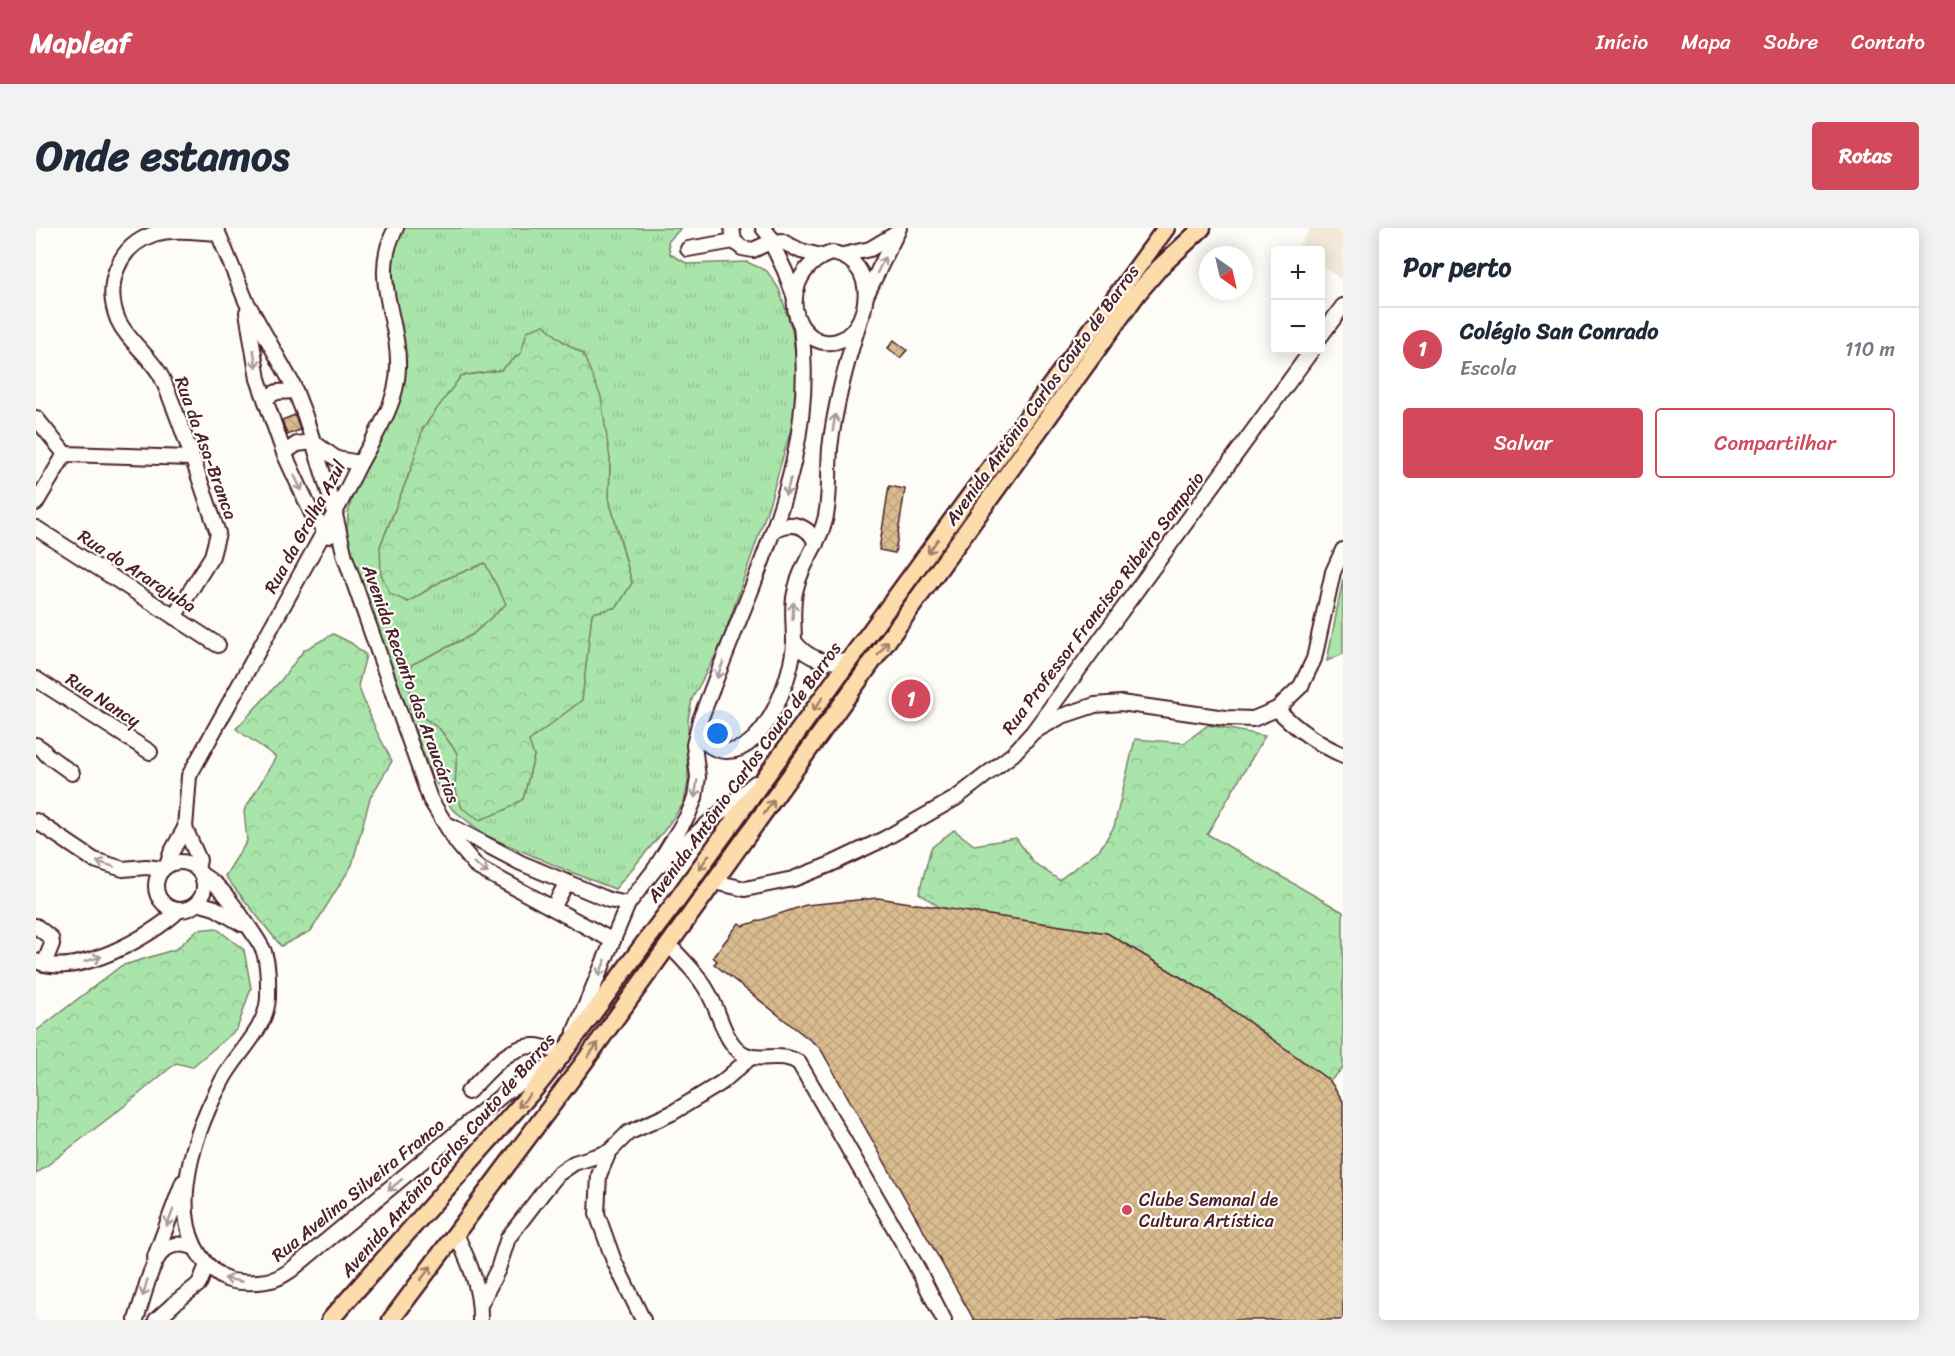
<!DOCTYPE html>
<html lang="pt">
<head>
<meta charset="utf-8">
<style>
  body { margin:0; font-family:Sriracha,sans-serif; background:#f2f2f3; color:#1f2937 }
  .controls { position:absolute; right:18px; top:18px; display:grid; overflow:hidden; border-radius:6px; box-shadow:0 3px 15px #0003 }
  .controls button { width:54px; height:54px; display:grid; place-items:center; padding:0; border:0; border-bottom:2px solid #e0e1e3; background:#fff; color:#1f2937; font:30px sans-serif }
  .compass { position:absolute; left:1163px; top:18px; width:54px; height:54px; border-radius:50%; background:#fff; box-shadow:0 3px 15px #0003; rotate:146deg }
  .you { position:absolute; left:682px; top:506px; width:21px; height:21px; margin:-15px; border:4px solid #fff; border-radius:50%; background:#1a73e8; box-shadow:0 0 0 9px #1a73e833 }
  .badge { display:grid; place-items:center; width:39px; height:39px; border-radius:50%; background:#d1495b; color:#fff; font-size:20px; font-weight:700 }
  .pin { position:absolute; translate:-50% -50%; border:3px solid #fff; box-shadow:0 2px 6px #0006 }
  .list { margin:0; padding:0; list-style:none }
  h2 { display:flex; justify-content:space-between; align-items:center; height:78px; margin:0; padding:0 24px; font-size:26px }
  h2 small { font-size:20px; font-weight:400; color:#747a83 }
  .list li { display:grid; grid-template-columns:39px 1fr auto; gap:18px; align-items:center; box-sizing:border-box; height:84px; padding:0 24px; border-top:2px solid #e0e1e3 }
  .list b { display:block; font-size:22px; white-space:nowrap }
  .list p { margin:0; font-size:20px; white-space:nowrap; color:#747a83 }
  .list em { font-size:20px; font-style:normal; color:#747a83 }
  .actions { display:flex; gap:12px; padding:18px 24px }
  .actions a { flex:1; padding:14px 0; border:2px solid #d1495b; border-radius:6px; text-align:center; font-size:21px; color:#d1495b }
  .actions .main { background:#d1495b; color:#fff }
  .map { position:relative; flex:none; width:1307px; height:1092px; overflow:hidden; border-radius:6px }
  header { display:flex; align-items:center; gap:36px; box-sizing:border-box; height:84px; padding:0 30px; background:#d1495b; color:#fff }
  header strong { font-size:28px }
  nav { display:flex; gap:33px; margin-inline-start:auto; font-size:21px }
  .intro { display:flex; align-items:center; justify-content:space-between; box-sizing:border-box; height:144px; padding:0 36px }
  h1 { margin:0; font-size:42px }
  .button { padding:15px 27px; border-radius:6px; background:#d1495b; color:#fff; font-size:21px; font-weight:700 }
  main { display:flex; gap:36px; padding:0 36px }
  aside { flex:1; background:#fff; border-radius:6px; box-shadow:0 3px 15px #0003 }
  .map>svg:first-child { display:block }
</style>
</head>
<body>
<header>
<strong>Mapleaf</strong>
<nav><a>Início</a><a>Mapa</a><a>Sobre</a><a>Contato</a></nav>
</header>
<div class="intro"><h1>Onde estamos</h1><a class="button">Rotas</a></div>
<main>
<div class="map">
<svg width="1307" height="1092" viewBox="0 0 1307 1092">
  <defs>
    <pattern id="grass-tufts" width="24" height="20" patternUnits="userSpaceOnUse" patternTransform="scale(1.5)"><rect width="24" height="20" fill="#a9e5aa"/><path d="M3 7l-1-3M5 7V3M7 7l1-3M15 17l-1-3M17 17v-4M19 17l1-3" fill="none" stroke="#93c492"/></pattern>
    <pattern id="forest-crowns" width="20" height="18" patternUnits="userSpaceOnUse" patternTransform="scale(1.5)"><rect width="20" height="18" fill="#a9e5aa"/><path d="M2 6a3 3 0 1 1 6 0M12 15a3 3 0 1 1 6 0" fill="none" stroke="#93c492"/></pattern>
    <pattern id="building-cross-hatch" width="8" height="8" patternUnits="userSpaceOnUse" patternTransform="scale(1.5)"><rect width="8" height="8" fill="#dabd8e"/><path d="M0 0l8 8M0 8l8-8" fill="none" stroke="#bda27b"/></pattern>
  </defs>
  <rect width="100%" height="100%" fill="#fdfcf7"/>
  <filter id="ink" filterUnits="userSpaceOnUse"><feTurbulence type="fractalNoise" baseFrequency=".0167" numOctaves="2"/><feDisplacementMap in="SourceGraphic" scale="12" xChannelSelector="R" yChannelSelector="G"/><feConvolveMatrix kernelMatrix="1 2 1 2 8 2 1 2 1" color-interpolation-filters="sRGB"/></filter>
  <g filter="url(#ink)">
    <polygon fill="#f2e9d8" points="1275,0 1307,0 1307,53 1285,37 1284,22 1261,21"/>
    <path fill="url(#grass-tufts)" stroke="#7a826a" stroke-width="1.5" fill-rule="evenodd" d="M367,0H645L632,14L634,26L652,36L711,34L731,43L743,61L756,102L762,147L761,180L733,277L685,417L656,471L652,492V554L648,575L627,604L579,661L532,643L451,608L416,581L395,547L316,329L311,305L312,285L320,254L365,169L367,123L353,62V31ZM508,97L526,113L547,126L574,231L573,271L596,355L581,379L556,385L546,471L492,513L498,528L487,571L426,580L419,560L421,525L404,501L374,480L375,437L436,407L471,377L449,335L407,352L372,374L344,319L375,241L425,148L465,142L485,125Z"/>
    <g fill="url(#forest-crowns)" stroke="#7a826a" stroke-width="1.5">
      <polygon points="508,97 526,113 547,126 565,169 574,231 573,271 596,355 581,379 556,385 546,472 493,513 498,528 487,571 469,582 444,592 426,580 419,560 421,525 404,501 374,480 375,437 436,407 470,376 449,335 407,352 372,374 354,366 345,346 344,319 375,241 387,200 425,148 465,142 485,125 491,103"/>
      <polygon points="297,406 315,415 330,427 322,458 340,502 356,533 334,570 316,637 275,703 245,718 189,648 211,613 208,583 240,529 200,501 246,451 268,422"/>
      <polygon points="1172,497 1229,508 1171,606 1307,684 1307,840 1294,853 1181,771 1071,705 905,680 883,665 895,620 918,602 938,617 980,610 997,634 1023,652 1064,621 1078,599 1099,511 1148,515"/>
      <polygon points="180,700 208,722 215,760 201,801 156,839 140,835 91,876 0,946 0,803 85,738 140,721 161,702"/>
    </g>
    <polygon fill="#a9e5aa" stroke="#7a826a" stroke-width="1.5" points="1307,351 1307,426 1291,433"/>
    <g fill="url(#building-cross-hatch)" stroke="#4a1f2b" stroke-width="1.5">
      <polygon points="858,112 871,122 864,130 852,120"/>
      <polygon points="259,187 264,202 251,207 246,192"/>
      <polygon points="853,258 869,261 859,325 843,322"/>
      <polygon points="842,670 1071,705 1181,771 1294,853 1307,873 1307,1092 938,1092 784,820 678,736 681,733 677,729 703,695 707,698 770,677"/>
    </g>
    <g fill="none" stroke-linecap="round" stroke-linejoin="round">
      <g stroke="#4a1f2b" stroke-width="18">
        <g id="minor">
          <polyline points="180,0 210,73 257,157 269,188 296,274 309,329 394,571 421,615 441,639 577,713"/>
          <polyline points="696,0 698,13 706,20 717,22 730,16 745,13 765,23 785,28"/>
          <polyline points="727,0 739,14 738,20 749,43 759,70"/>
          <polyline points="652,21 698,13"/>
          <path d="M796,25C851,34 831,120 789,114C779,113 772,107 766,99C748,71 765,33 796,25Z"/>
          <polyline points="807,27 834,21 861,5"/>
          <polyline points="830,68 863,0"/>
          <polyline points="211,84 222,151 248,225 276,286 293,308"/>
          <polyline points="1284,109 1307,78"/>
          <polyline points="229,170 241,164 259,163"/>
          <polyline points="0,190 29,226 155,230"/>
          <polyline points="248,225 261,216 277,214 301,231 324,235"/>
          <polyline points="0,275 29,226"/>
          <polyline points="0,300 182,417"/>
          <path d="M738,302C755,292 773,297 780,316"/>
          <path d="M138,389L176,328L182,305C164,254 148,200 126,150C116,129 92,114 82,92C68,58 81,18 118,6C138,0 161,4 181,5"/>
          <path d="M758,413C772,432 793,438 815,430"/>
          <polyline points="0,451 114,524"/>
          <path d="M1241,481C1260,501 1282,516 1307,527"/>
          <polyline points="1001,502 1026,488 1059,477 1085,475 1189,490 1217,491 1241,481 1265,458 1278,431 1297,344 1307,322"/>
          <path d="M662,504C668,515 678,523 691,523C730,524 757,446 758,414C758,395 755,378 760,360C766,335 783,316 789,292C795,269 792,244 794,220C799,177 810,136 823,95"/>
          <polyline points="0,517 6,521 11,527 36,545"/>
          <polyline points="0,593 58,632 87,641 110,639 127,641"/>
          <polyline points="409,595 485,635 573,672 592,676"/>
          <polyline points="149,600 163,632 161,641"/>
          <circle cx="144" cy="658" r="24"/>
          <path d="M131,638L135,625L149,600L153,548L289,302C302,281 312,259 323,237C340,205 361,177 362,140C364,91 333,49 360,0"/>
          <path d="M619,641L652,587L659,570L662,549L658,517L664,492C681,448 698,404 716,360C750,270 777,196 765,98"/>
          <path d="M166,647C172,651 179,655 184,661C192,668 225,715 228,724C233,739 232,755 232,770C230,803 200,825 186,853C157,907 121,1006 186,1049C196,1056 223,1055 235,1052C242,1051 249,1046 255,1042L470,864L515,837"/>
          <polyline points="679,654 709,661 757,651 793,637 848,611 920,570 977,526 997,504 1276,122"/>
          <polyline points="162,675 179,680 206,696"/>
          <polyline points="517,680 531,654"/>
          <polyline points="0,698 15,710 16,716 8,736"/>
          <path d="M633,717C649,734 666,750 676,772C684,788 688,809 702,822C719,838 743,821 763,835L879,1036L908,1092"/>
          <path d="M0,733C39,751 115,709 143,682"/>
          <polyline points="539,803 592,676 619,641 719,555"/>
          <path d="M432,864C451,846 472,816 500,818C509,819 519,823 528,825"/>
          <path d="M420,1006C433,1034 445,1060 444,1092"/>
          <polyline points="119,1029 147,954"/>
          <polyline points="445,1075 462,1041 472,1010 508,963 522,946 538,935 573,924"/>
          <path d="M100,1092C103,1081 107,1070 110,1059C117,1035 126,1008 157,1019"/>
          <polyline points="120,1092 140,1074 163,1056 171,1037"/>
          <polyline points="607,1092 578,1033 561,986 563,947 573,924 592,905 636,885 685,855 714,830"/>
        </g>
      </g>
      <g stroke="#4a1f2b" stroke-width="21">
        <g id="major">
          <path d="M294,1092L503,856C549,799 590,738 635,680L815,430L1130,0"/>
          <polyline points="355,1092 546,837 1101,66 1124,39 1166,0"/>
        </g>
      </g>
      <use href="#minor" stroke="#fdfcf7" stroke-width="14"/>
      <use href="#major" stroke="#fddcac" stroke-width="16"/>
    </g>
    <defs><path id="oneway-shaft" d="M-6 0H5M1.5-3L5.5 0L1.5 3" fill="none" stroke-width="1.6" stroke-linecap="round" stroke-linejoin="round" transform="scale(1.5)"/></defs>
    <g stroke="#ac999b">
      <use href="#oneway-shaft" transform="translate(845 37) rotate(-64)"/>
      <use href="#oneway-shaft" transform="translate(219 131) rotate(81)"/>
      <use href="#oneway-shaft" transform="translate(798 195) rotate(-81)"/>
      <use href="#oneway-shaft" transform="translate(262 255) rotate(65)"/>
      <use href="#oneway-shaft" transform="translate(752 259) rotate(107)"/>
      <use href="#oneway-shaft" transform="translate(757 383) rotate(-87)"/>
      <use href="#oneway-shaft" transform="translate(684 442) rotate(111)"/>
      <use href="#oneway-shaft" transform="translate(660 561) rotate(98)"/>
      <use href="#oneway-shaft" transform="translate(69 636) rotate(-163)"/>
      <use href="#oneway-shaft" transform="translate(445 640) rotate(36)"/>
      <use href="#oneway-shaft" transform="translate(57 731) rotate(-17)"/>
      <use href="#oneway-shaft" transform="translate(566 740) rotate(113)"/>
      <use href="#oneway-shaft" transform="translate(359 957) rotate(140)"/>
      <use href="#oneway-shaft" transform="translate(134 990) rotate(111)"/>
      <use href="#oneway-shaft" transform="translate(197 1052) rotate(-169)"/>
      <use href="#oneway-shaft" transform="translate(109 1060) rotate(106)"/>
    </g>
    <g stroke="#a47e6c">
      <use href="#oneway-shaft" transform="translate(897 318) rotate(126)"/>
      <use href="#oneway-shaft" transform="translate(847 420) rotate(-54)"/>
      <use href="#oneway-shaft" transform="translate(782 476) rotate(126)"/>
      <use href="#oneway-shaft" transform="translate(733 579) rotate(-54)"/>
      <use href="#oneway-shaft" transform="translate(668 634) rotate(126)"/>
      <use href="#oneway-shaft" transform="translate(557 822) rotate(-54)"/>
      <use href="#oneway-shaft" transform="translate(488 873) rotate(132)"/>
      <use href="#oneway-shaft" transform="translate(390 1045) rotate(-53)"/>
    </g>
  </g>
  <circle fill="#d1495b" stroke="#fdfcf7" stroke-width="2" cx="1091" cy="982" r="6"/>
  <g text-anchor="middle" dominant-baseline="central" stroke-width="4.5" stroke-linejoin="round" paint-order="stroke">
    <g font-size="18" fill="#4a1f2b" stroke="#fdfcf7">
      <text transform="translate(1006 167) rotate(-54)">Avenida Antônio Carlos Couto de Barros</text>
      <text transform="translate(170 220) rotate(70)">Rua da Asa-Branca</text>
      <text transform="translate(269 299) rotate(-61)">Rua da Gralha Azul</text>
      <text transform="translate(101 343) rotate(33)">Rua do Ararajuba</text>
      <text transform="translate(1067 375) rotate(-53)">Rua Professor Francisco Ribeiro Sampaio</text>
      <text transform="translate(375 456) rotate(70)">Avenida Recanto das Araucárias</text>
      <text transform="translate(67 472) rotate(33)">Rua Nancy</text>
      <text transform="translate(708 544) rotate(-54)">Avenida Antônio Carlos Couto de Barros</text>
      <text transform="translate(412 927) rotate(-49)">Avenida Antônio Carlos Couto de Barros</text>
      <text transform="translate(322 962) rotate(-39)">Rua Avelino Silveira Franco</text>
    </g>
    <g font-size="18" fill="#4a1f2b" stroke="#fdfcf7" text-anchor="start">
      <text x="1103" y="972">Clube Semanal de<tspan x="1103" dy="21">Cultura Artística</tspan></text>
    </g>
  </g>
</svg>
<div class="controls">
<button>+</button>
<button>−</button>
</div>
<svg class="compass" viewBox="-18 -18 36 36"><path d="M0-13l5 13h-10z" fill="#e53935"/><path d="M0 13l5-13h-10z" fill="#747a83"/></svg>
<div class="you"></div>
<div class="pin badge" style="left:875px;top:471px">1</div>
</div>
<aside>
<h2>Por perto<small></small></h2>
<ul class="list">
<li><span class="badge">1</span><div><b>Colégio San Conrado</b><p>Escola</p></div><em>110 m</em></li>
</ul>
<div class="actions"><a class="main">Salvar</a><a>Compartilhar</a></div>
</aside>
</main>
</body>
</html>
